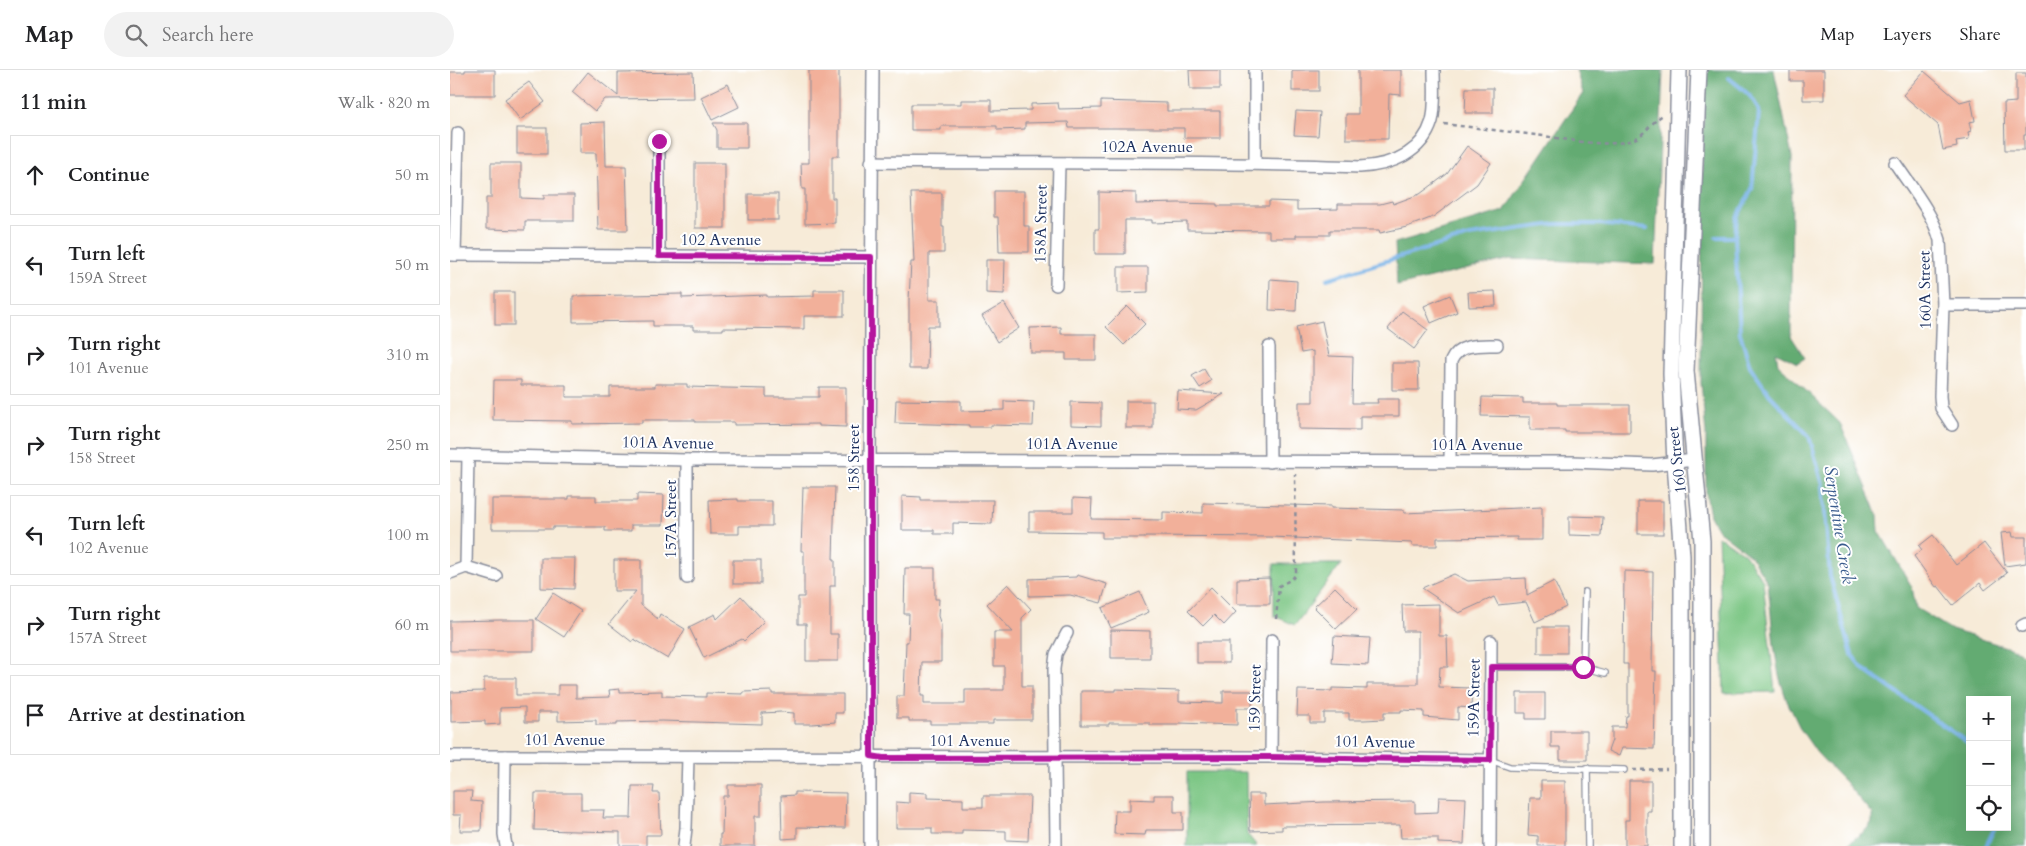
<!DOCTYPE html>
<html lang="en">
<head>
<meta charset="utf-8">
<style>
  body { margin:0; font-family:Cardo,serif; background:#f2f2f2; color:#202124 }
  .controls { position:absolute; right:15px; bottom:15px; display:grid; overflow:hidden; border-radius:0px; box-shadow:0 5px 20px #0002 }
  .controls button { width:45px; height:45px; display:grid; place-items:center; padding:0; border:0; border-bottom:1px solid #e0e0e0; background:#fff; color:#202124; font:25px sans-serif }
  .stop { position:absolute; width:15px; height:15px; margin:-11px; border:4px solid #b5179e; border-radius:50%; background:#fff }
  .stop.end { background:#b5179e; border-color:#fff; box-shadow:0 1px 5px #0008 }
  .list { margin:0; padding:0; list-style:none }
  h2 { display:flex; justify-content:space-between; align-items:center; height:65px; margin:0; padding:0 20px; font-size:21px }
  h2 small { font-size:16px; font-weight:400; color:#757577 }
  .list li { display:grid; grid-template-columns:32px 1fr auto; gap:15px; align-items:center; box-sizing:border-box; height:80px; margin:0 10px 10px; padding:0 10px; border:1px solid #e0e0e0; border-radius:0px }
  .list b { display:block; font-size:19px; white-space:nowrap }
  .list p { margin:0; font-size:16px; white-space:nowrap; color:#757577 }
  .list em { font-size:16px; font-style:normal; color:#757577 }
  .icon { flex:none; width:28px; height:28px; fill:none; stroke:currentColor; stroke-width:2; stroke-linecap:round; stroke-linejoin:round }
  .map { position:relative; flex:none; width:1576px; height:776px; overflow:hidden }
  header { display:flex; align-items:center; gap:30px; box-sizing:border-box; height:70px; padding:0 25px; background:#fff; border-bottom:1px solid #e0e0e0 }
  header strong { font-size:24px }
  nav { display:flex; gap:28px; margin-inline-start:auto; font-size:18px }
  .search { width:350px; height:45px; background:#f2f2f2; display:flex; align-items:center; gap:12px; box-sizing:border-box; padding:0 18px; border-radius:28px; color:#757577; font-size:19px }
  main { display:flex }
  aside { flex:1; background:#fff }
  .map>svg:first-child { display:block }
</style>
</head>
<body>
<header>
<strong>Map</strong>
<div class="search"><svg class="icon" aria-label="search" viewBox="0 0 24 24"><circle cx="10" cy="10" r="6"/><path d="M15 15l6 6"/></svg>Search here</div>
<nav><a>Map</a><a>Layers</a><a>Share</a></nav>
</header>
<main>
<aside>
<h2>11 min<small>Walk · 820 m</small></h2>
<ul class="list">
<li><svg class="icon" aria-label="ahead" viewBox="0 0 24 24"><path d="M12 20V5M6 11l6-6 6 6"/></svg><div><b>Continue</b></div><em>50 m</em></li>
<li><svg class="icon" aria-label="left" viewBox="0 0 24 24"><path d="M17 20v-9H6M10 6l-5 5 5 5"/></svg><div><b>Turn left</b><p>159A Street</p></div><em>50 m</em></li>
<li><svg class="icon" aria-label="right" viewBox="0 0 24 24"><path d="M7 20v-9h11M14 6l5 5-5 5"/></svg><div><b>Turn right</b><p>101 Avenue</p></div><em>310 m</em></li>
<li><svg class="icon" aria-label="right" viewBox="0 0 24 24"><path d="M7 20v-9h11M14 6l5 5-5 5"/></svg><div><b>Turn right</b><p>158 Street</p></div><em>250 m</em></li>
<li><svg class="icon" aria-label="left" viewBox="0 0 24 24"><path d="M17 20v-9H6M10 6l-5 5 5 5"/></svg><div><b>Turn left</b><p>102 Avenue</p></div><em>100 m</em></li>
<li><svg class="icon" aria-label="right" viewBox="0 0 24 24"><path d="M7 20v-9h11M14 6l5 5-5 5"/></svg><div><b>Turn right</b><p>157A Street</p></div><em>60 m</em></li>
<li><svg class="icon" aria-label="arrive" viewBox="0 0 24 24"><path d="M6 21V4h12l-3 4 3 4H6"/></svg><div><b>Arrive at destination</b></div></li>
</ul>
</aside>
<div class="map">
<svg width="1576" height="776" viewBox="0 0 1576 776">
  <rect width="100%" height="100%" fill="#fff"/>
  <filter id="ink" filterUnits="userSpaceOnUse"><feTurbulence type="fractalNoise" baseFrequency=".02" numOctaves="2"/><feDisplacementMap in="SourceGraphic" scale="10" xChannelSelector="R" yChannelSelector="G"/><feConvolveMatrix kernelMatrix="1 2 1 2 8 2 1 2 1" color-interpolation-filters="sRGB"/></filter>
  <filter id="wash" filterUnits="userSpaceOnUse"><feTurbulence type="fractalNoise" baseFrequency=".0096" numOctaves="4" result="noise"/><feDisplacementMap in="SourceGraphic" scale="20" xChannelSelector="R" yChannelSelector="G"/><feGaussianBlur stdDeviation="1.12" result="paint"/><feColorMatrix in="noise" values="0 0 0 0 0 0 0 0 0 0 0 0 0 0 0 0 0 1.4 0 .05"/><feComposite in="paint" operator="in"/></filter>
  <g filter="url(#wash)">
    <rect width="100%" height="100%" fill="#f7ebd8"/>
    <g fill="#7bc684" stroke="#4b7a71">
      <polygon points="1268,466 1295,484 1313,511 1325,622 1274,623"/>
      <polygon points="824,494 891,494 845,555 824,546"/>
      <polygon points="737,702 796,702 797,764 807,776 735,776 737,772"/>
    </g>
    <g fill="#64ab72" stroke="#406d68" fill-rule="evenodd">
      <polygon points="1126,0 1213,0 1205,194 1060,189 947,216 945,173 1054,141 1133,23"/>
      <path d="M1255,0H1324L1342,87L1341,266L1355,288L1347,293L1326,282L1328,294L1390,353L1428,445L1429,461L1462,517L1466,538L1502,560L1569,581L1576,588V776H1395L1416,760L1422,752V744L1395,712L1367,683L1351,660L1337,631L1329,606L1324,576L1318,513L1300,485L1268,460L1260,446L1256,423V363L1251,313L1252,93ZM1520,630H1557V757H1520Z"/>
    </g>
    <g fill="none" stroke-linecap="round" stroke-linejoin="round">
      <g stroke="#74b1e6" stroke-width="4">
        <path d="M1279,8C1292,19 1304,26 1309,42L1302,119L1287,148L1285,167L1290,263L1300,296L1319,324L1359,366L1373,415L1380,506L1402,585L1413,599L1517,672L1520,676"/>
        <polyline points="1266,167 1285,167"/>
        <polyline points="877,209 1019,166 1105,154 1149,154 1197,159"/>
        <polyline points="1536,776 1545,757"/>
      </g>
    </g>
    <g id="blocks">
      <g fill="#f2b09a">
        <polygon points="15,0 45,0 45,25 0,25 0,2 15,2"/>
        <polygon points="359,0 389,0 389,86 382,86 382,128 385,128 385,153 355,154 355,119 352,119 351,93 359,93"/>
        <polygon points="739,0 770,0 770,19 740,19"/>
        <rect x="842" y="0" width="27" height="21"/>
        <polygon points="908,0 951,0 951,25 939,24 938,69 896,69 896,44 908,44"/>
        <polygon points="1340,0 1374,0 1374,30 1353,30 1353,11 1340,11"/>
        <polygon points="1474,1 1510,32 1521,29 1525,51 1519,52 1521,61 1518,62 1519,69 1506,71 1507,77 1493,80 1488,55 1453,25"/>
        <polygon points="138,2 168,26 168,3 243,2 244,28 155,29 145,41 122,22"/>
        <polygon points="1566,3 1576,3 1576,65 1574,65 1574,80 1555,80 1554,33 1566,32"/>
        <polygon points="79,12 95,32 70,50 55,29"/>
        <polygon points="278,14 289,37 262,50 251,27"/>
        <polygon points="1016,18 1043,18 1043,43 1015,43"/>
        <polygon points="511,30 541,30 541,41 581,40 581,34 608,33 609,39 651,38 651,31 717,33 717,41 770,41 770,68 734,68 734,58 619,58 618,52 575,53 575,59 547,60 547,56 491,56 491,60 461,60 461,34 511,34"/>
        <polygon points="846,41 870,42 868,66 844,65"/>
        <polygon points="155,52 156,96 176,96 178,160 148,160 146,83 130,83 130,53"/>
        <polygon points="263,53 297,53 297,78 267,78 267,60"/>
        <rect x="67" y="58" width="30" height="26"/>
        <polygon points="1017,76 1041,93 1027,114 983,147 957,157 930,163 929,160 880,160 880,165 846,165 846,168 819,168 819,161 737,160 737,152 702,153 702,150 675,150 675,184 645,184 645,159 649,159 649,122 686,123 686,134 729,133 767,134 767,136 819,136 819,131 847,132 847,140 888,139 888,134 930,134 942,131 943,134 970,124 997,104"/>
        <polygon points="41,93 71,93 71,128 94,129 94,125 124,125 124,151 75,151 75,160 36,159 36,128 41,128"/>
        <rect x="245" y="93" width="30" height="65"/>
        <polygon points="544,121 574,121 574,156 579,156 579,182 549,182 548,147 544,147"/>
        <polygon points="461,123 492,123 492,157 494,157 494,183 479,183 479,230 489,230 489,256 478,256 477,299 459,299 459,230 461,192 464,192"/>
        <rect x="298" y="124" width="30" height="26"/>
        <polygon points="536,190 555,190 554,224 536,223"/>
        <polygon points="668,197 698,197 698,222 668,223"/>
        <polygon points="820,209 847,211 846,241 819,240"/>
        <polygon points="364,220 394,220 394,246 354,246 354,259 273,258 273,260 243,260 243,256 203,256 203,251 123,252 123,226 232,224 232,228 317,225 317,227 364,226"/>
        <polygon points="1045,221 1046,236 1019,237 1018,222"/>
        <rect x="45" y="222" width="19" height="33"/>
        <polygon points="1000,225 1007,242 981,253 974,236"/>
        <polygon points="554,233 569,258 547,272 532,246"/>
        <polygon points="677,236 695,254 674,275 656,257"/>
        <polygon points="952,241 978,260 964,279 938,259"/>
        <polygon points="872,251 879,286 903,287 902,333 928,333 927,329 949,329 949,346 910,346 910,360 849,359 849,332 863,332 863,281 851,283 846,257"/>
        <polygon points="611,257 611,264 646,264 646,290 616,290 616,283 581,283 580,258"/>
        <polygon points="942,293 968,293 969,320 942,320"/>
        <polygon points="754,299 761,311 750,318 742,306"/>
        <polygon points="44,310 71,310 71,315 116,315 116,327 160,327 160,317 205,317 205,314 237,314 237,317 316,319 316,327 369,327 369,317 396,317 396,357 369,356 369,354 284,355 284,352 245,352 245,350 192,350 192,353 122,354 122,351 43,350"/>
        <polygon points="728,321 774,324 746,340 727,339"/>
        <polygon points="1032,327 1073,328 1073,333 1107,333 1107,335 1180,335 1180,362 1115,362 1115,360 1080,360 1080,347 1031,346"/>
        <polygon points="446,330 511,331 511,341 554,340 554,331 584,332 583,356 541,355 541,357 519,357 519,355 445,353"/>
        <rect x="676" y="331" width="27" height="27"/>
        <polygon points="621,332 651,333 651,356 621,355"/>
        <polygon points="353,417 385,417 383,489 385,489 385,516 380,516 380,564 388,564 388,591 356,591 356,554 348,554 348,527 354,527 354,481 351,481"/>
        <polygon points="187,424 214,425 213,455 181,455 181,461 155,461 155,457 103,457 103,459 42,459 42,429 119,429 119,426 146,426 146,431 187,431"/>
        <polygon points="452,426 471,427 471,430 543,430 542,454 503,453 503,464 484,464 484,460 452,460"/>
        <polygon points="623,428 642,429 641,449 713,450 713,442 753,443 753,433 881,436 881,438 954,440 954,443 1092,437 1092,470 1067,470 1067,467 987,468 987,476 962,476 962,473 821,467 695,466 695,468 652,468 652,462 579,461 579,442 623,442"/>
        <polygon points="288,429 288,431 322,431 322,456 289,456 289,464 260,464 259,430"/>
        <rect x="1188" y="431" width="25" height="33"/>
        <polygon points="1119,446 1153,447 1152,466 1119,465"/>
        <polygon points="1562,462 1563,467 1576,467 1576,493 1555,496 1551,463"/>
        <polygon points="1483,465 1506,495 1534,473 1557,503 1535,520 1530,513 1503,535 1488,516 1486,517 1464,486 1472,480 1469,476"/>
        <polygon points="91,488 125,488 124,519 91,518"/>
        <polygon points="164,490 191,490 191,535 208,549 210,544 235,559 218,589 184,569 182,572 159,554 186,521 164,521"/>
        <rect x="283" y="490" width="28" height="24"/>
        <polygon points="455,498 485,498 485,529 489,529 488,546 491,555 491,592 472,592 471,626 474,626 474,634 515,634 515,620 554,620 554,596 544,596 544,562 563,562 537,534 558,514 581,539 572,548 572,616 582,616 582,650 543,650 543,654 480,654 480,651 459,651 459,648 447,648 447,626 454,626 456,572 458,572 459,544 454,544"/>
        <polygon points="1174,501 1203,502 1202,601 1206,601 1205,638 1204,679 1172,678 1169,686 1158,681 1162,670 1162,657 1175,657 1176,646 1178,646 1178,594 1173,594"/>
        <polygon points="1004,504 1018,511 1076,508 1077,525 1104,511 1116,537 1085,552 1076,532 1048,535 1044,527 1009,543 972,518"/>
        <polygon points="627,505 657,514 651,533 620,525 579,526 579,509 626,507"/>
        <polygon points="820,508 820,534 787,534 787,509"/>
        <polygon points="761,517 786,542 774,555 764,545 753,556 738,541"/>
        <polygon points="885,517 907,539 886,559 864,537"/>
        <polygon points="690,522 699,542 661,558 652,538"/>
        <polygon points="103,523 131,541 114,567 86,549"/>
        <polygon points="291,526 314,551 294,571 292,569 254,588 239,557 265,544 267,549"/>
        <polygon points="989,534 989,566 997,566 998,597 990,597 989,617 1022,618 1021,638 1008,637 1008,650 974,647 974,641 951,640 951,642 934,642 934,649 914,650 899,650 899,643 874,643 874,653 860,653 860,646 847,646 848,620 882,621 882,618 917,619 917,614 968,614 968,561 953,561 952,535"/>
        <polygon points="50,550 84,550 84,581 0,581 0,551"/>
        <rect x="1088" y="557" width="29" height="26"/>
        <polygon points="661,560 700,561 700,588 661,588"/>
        <polygon points="884,566 920,568 918,595 882,593"/>
        <rect x="747" y="572" width="32" height="21"/>
        <polygon points="34,608 66,608 66,625 108,625 108,615 126,615 126,628 160,627 159,620 170,619 170,622 212,621 212,626 256,627 256,623 293,624 293,622 322,621 322,624 393,624 393,643 385,643 385,652 362,654 344,654 344,643 331,642 312,643 312,654 212,651 167,652 167,655 146,655 146,650 108,651 108,642 88,642 88,652 75,652 75,637 50,638 50,654 35,655 35,651 1,652 1,622 34,621"/>
        <polygon points="666,619 729,621 729,632 773,633 773,621 802,621 802,638 787,638 787,655 729,653 729,655 700,655 700,653 659,653 659,655 631,655 631,621 666,621"/>
        <polygon points="1067,623 1095,623 1095,649 1076,649 1076,643 1067,643"/>
        <polygon points="1101,661 1137,661 1137,690 1110,690 1110,677 1101,677"/>
        <polygon points="1091,711 1115,711 1115,776 1088,776 1088,766 1078,765 1080,728 1091,728"/>
        <polygon points="1179,711 1201,711 1201,741 1197,741 1197,776 1175,776 1175,750 1179,750"/>
        <polygon points="278,715 311,715 311,746 305,746 305,776 270,776 270,764 272,764 273,726 278,726"/>
        <polygon points="182,716 204,716 203,723 209,723 211,765 196,765 196,776 170,776 170,762 84,760 85,723 131,723 131,740 154,740 153,748 181,748"/>
        <polygon points="3,721 22,721 21,731 32,732 31,761 10,761 11,745 3,745"/>
        <polygon points="345,722 396,723 395,758 347,757 347,768 332,769 331,726 345,725"/>
        <polygon points="459,722 477,723 477,728 513,729 513,737 533,737 533,726 580,726 578,771 556,770 556,761 512,760 512,764 482,764 482,758 446,758 446,732 459,733"/>
        <polygon points="799,724 814,724 814,735 874,732 965,731 965,743 988,742 989,727 1016,728 1014,774 988,773 988,768 951,768 950,755 832,756 832,760 800,761"/>
        <polygon points="704,725 724,725 724,742 733,742 733,760 696,760 695,765 664,764 665,741 680,741 680,729 704,730"/>
      </g>
    </g>
  </g>
  <g filter="url(#ink)">
    <use href="#blocks" fill-opacity="0" stroke="#898d9b" stroke-width="1"/>
    <g fill="none" stroke-linecap="round" stroke-linejoin="round">
      <g stroke="#898d9b" stroke-width="8">
        <g id="service">
          <polyline points="1041,597 1133,597 1135,522"/>
          <polyline points="1133,597 1155,603"/>
          <polyline points="1040,690 1060,697 1174,700"/>
          <polyline points="1137,698 1138,776"/>
        </g>
      </g>
      <g stroke="#898d9b" stroke-width="14">
        <g id="minor">
          <polyline points="209,71 209,186"/>
          <path d="M421,92C584,94 747,91 910,97C941,95 972,84 982,51C986,35 984,16 984,0"/>
          <polyline points="805,93 805,0"/>
          <path d="M1445,93C1461,117 1482,142 1490,170L1493,235L1490,326L1491,338L1502,355"/>
          <polyline points="0,185 421,187"/>
          <polyline points="5,185 8,63"/>
          <polyline points="606,215 609,94"/>
          <polyline points="1493,235 1576,235"/>
          <polyline points="819,277 820,392"/>
          <polyline points="0,385 237,390 1122,392 1202,395 1244,390"/>
          <path d="M1000,391L1001,291C1009,273 1030,275 1047,275"/>
          <polyline points="16,497 18,385"/>
          <polyline points="0,503 16,497 46,506"/>
          <polyline points="237,508 237,390"/>
          <polyline points="1572,556 1576,554"/>
          <polyline points="0,686 821,687 1040,690"/>
          <polyline points="55,686 54,764 56,776"/>
          <polyline points="821,687 822,570"/>
          <polyline points="234,776 236,758 238,687"/>
          <polyline points="420,776 420,390 423,0"/>
          <polyline points="606,776 604,599 606,584 617,563"/>
          <polyline points="1040,776 1041,571"/>
        </g>
      </g>
      <g stroke="#898d9b" stroke-width="18">
        <g id="secondary">
          <polyline points="1229,0 1221,304 1225,393 1232,486 1232,776"/>
          <polyline points="1249,0 1236,301 1252,471 1252,776"/>
        </g>
      </g>
      <g stroke="#898d9b" stroke-width="2.5" stroke-dasharray="4 4" stroke-linecap="butt">
        <path d="M994,54C1027,58 1061,62 1094,66C1120,70 1156,78 1182,70C1196,65 1202,50 1215,44"/>
        <polyline points="826,549 829,516 842,509 846,504 845,404"/>
        <polyline points="1183,700 1217,699"/>
      </g>
      <use href="#service" stroke="#fff" stroke-width="5.5"/>
      <use href="#minor" stroke="#fff" stroke-width="11"/>
      <use href="#secondary" stroke="#fff" stroke-width="15"/>
    </g>
  </g>
  <g fill="none" stroke-linecap="round" stroke-linejoin="round" filter="url(#ink)">
    <polyline stroke="#b5179e" stroke-width="6" points="209,71 209,186 421,187 421,686 433,688 820,687 1040,690 1041,597 1133,597"/>
  </g>
  <g text-anchor="middle" dominant-baseline="central" stroke-width="4" stroke-linejoin="round" paint-order="stroke">
    <g font-size="16" fill="#1b2f5e" stroke="#fff">
      <text x="697" y="77">102A Avenue</text>
      <text transform="translate(591 154) rotate(-89)">158A Street</text>
      <text x="271" y="170">102 Avenue</text>
      <text transform="translate(1475 220) rotate(-91)">160A Street</text>
      <text transform="translate(218 373) rotate(1)">101A Avenue</text>
      <text x="622" y="374">101A Avenue</text>
      <text x="1027" y="375">101A Avenue</text>
      <text transform="translate(404 388) rotate(-90)">158 Street</text>
      <text transform="translate(1227 390) rotate(-97)">160 Street</text>
      <text transform="translate(221 449) rotate(-90)">157A Street</text>
      <text transform="translate(805 628) rotate(-89)">159 Street</text>
      <text transform="translate(1024 628) rotate(-89)">159A Street</text>
      <text x="115" y="670">101 Avenue</text>
      <text x="520" y="671">101 Avenue</text>
      <text transform="translate(925 672) rotate(1)">101 Avenue</text>
    </g>
    <g font-size="18" font-style="italic" fill="#3a5c8e" stroke="#fff">
      <text transform="translate(1389 455) rotate(81)">Serpentine Creek</text>
    </g>
  </g>
</svg>
<div class="controls">
<button>+</button>
<button>−</button>
<button><svg class="icon" aria-label="locate" viewBox="0 0 24 24"><circle cx="12" cy="12" r="6"/><path d="M12 2v4M12 18v4M2 12h4M18 12h4"/></svg></button>
</div>
<div class="stop" style="left:1133px;top:597px"></div>
<div class="stop end" style="left:209px;top:71px"></div>
</div>
</main>
</body>
</html>
